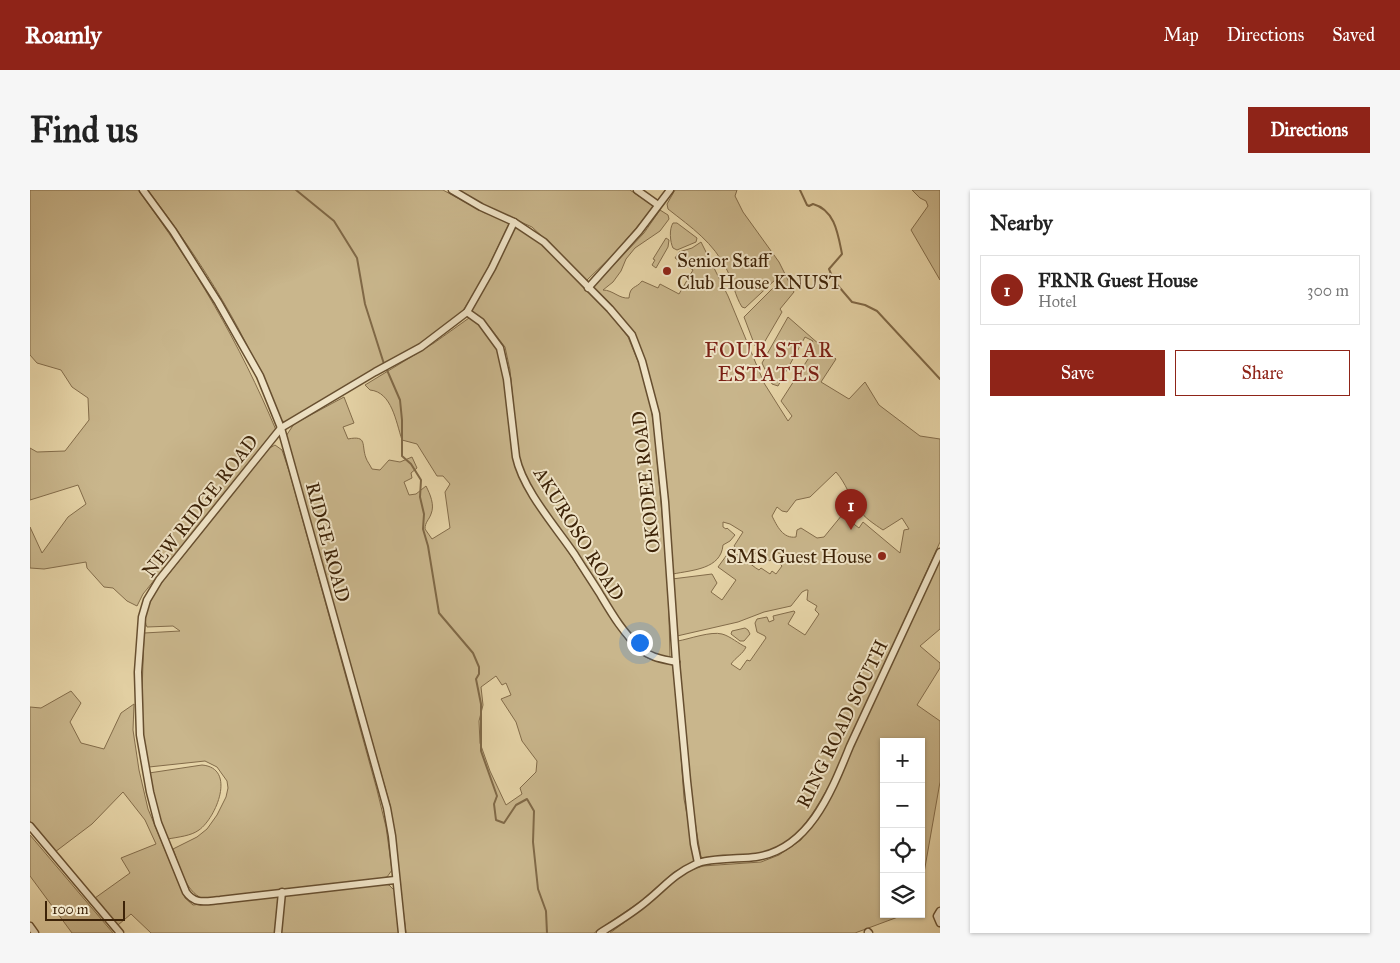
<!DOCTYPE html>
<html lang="en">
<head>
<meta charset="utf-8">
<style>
  body { margin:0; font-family:"IM FELL Great Primer",serif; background:#f6f6f6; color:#222 }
  .controls { position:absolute; right:15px; bottom:15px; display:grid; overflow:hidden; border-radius:0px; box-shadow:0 1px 4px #0004 }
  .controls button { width:45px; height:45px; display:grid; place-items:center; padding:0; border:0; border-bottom:1px solid #e0e0e0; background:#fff; color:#222; font:25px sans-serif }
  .scale { position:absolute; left:15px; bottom:12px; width:80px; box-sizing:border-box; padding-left:5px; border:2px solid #3d2308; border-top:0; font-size:14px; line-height:18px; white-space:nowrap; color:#3d2308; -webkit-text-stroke:4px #efe3c6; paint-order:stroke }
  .you { position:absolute; left:609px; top:452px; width:18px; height:18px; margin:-12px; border:4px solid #fff; border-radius:50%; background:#1a73e8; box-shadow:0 0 0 8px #1a73e833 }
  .badge { display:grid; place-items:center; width:32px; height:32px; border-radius:50%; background:#8f2418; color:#fff; font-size:16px; font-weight:700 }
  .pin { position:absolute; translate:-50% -41px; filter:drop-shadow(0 1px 2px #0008) }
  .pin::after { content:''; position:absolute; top:26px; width:18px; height:15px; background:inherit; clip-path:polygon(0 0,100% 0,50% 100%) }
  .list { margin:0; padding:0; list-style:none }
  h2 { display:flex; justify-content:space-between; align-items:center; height:65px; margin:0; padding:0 20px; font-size:21px }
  h2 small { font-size:16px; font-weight:400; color:#767676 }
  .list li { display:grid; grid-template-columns:32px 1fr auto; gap:15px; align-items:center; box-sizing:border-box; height:70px; margin:0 10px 10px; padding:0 10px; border:1px solid #e0e0e0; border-radius:0px }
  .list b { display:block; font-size:19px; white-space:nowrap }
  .list p { margin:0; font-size:16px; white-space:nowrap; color:#767676 }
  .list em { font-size:16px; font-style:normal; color:#767676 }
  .actions { display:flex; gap:10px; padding:15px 20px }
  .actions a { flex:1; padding:11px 0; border:1px solid #8f2418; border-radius:0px; text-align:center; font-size:18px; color:#8f2418 }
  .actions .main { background:#8f2418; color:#fff }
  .icon { flex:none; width:28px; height:28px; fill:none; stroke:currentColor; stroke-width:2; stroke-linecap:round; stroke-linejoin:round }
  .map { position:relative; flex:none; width:910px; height:743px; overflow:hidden; border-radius:0px }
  header { display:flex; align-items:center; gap:30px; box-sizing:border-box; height:70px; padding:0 25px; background:#8f2418; color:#fff }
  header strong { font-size:24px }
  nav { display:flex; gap:28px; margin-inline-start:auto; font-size:18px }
  .intro { display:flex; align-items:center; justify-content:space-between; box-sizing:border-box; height:120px; padding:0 30px }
  h1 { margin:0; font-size:35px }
  .button { padding:12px 22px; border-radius:0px; background:#8f2418; color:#fff; font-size:18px; font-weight:700 }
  main { display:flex; gap:30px; padding:0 30px }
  aside { flex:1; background:#fff; border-radius:0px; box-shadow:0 1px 4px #0004 }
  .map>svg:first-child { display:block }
</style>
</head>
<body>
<header>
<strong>Roamly</strong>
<nav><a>Map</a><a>Directions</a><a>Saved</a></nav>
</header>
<div class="intro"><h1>Find us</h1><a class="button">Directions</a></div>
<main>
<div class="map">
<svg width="910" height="743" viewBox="0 0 910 743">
  <rect width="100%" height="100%" fill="#e6d4a7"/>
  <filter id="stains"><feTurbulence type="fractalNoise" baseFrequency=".004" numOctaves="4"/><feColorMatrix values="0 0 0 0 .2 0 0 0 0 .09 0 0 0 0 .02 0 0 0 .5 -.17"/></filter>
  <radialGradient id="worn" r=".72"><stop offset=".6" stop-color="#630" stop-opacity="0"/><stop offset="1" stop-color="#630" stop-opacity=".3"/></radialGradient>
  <g fill="#c9b68c" stroke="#836c4a" fill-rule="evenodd">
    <path d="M0,0H108C164,75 210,154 246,240L113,404L107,416L97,411L83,398L74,397L57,378L56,372L14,379L0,378V337L12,363L38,327L56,314L48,295L0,310V258L7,262L35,261L59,230L58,208L42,197L31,180L7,173L0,165Z"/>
    <path d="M118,0H413L455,23L471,28L479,34L450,94L432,122L418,136L377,162L258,232L250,231C220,147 171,71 118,0Z"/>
    <polygon points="428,0 600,0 622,15 623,18 584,64 557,90 554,89 530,63 502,37 462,19"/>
    <path d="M645,0H707L705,6L713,22L749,72L764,102L750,119L752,122L731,158H727L725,156L714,127L747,94L746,89L715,118L712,117C705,106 703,92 697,80C683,52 662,38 638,19L637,14Z"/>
    <polygon points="882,0 910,0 910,90 881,40 898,16 896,11 890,8"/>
    <path d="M630,20L638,25L639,29L630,41L605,58L596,69L591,81L583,92L573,100C583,100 589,109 599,108C600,95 606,99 612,91L628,98L630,94L649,104L663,80L645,68L649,62L662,58L671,52L698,106L734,193L758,231L762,226L751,211L780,166L776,162L783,151L775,147L748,196L742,194L732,173L758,127L806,169L791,192L819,209L835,192L849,215L890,246L910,249V352L802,590C785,620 769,653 733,663C717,668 692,668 675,669L671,667C657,595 654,523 648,451C659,449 681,441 692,444C700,446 709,454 716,457C713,464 706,467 701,474L710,480L717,470L720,471L736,448L735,446L727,442L725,433L727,429L737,427L739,432L744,430L743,426L764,421L765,422L758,434L775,445L789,424L785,420L787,416L777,410L778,400H776L772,402L761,416L734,422L708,432L647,446L642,389L682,384L687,393L681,402L692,410L706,390L688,377L699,362C709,362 720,375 729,380L731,378L740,384L742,381L746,384L752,376L749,373L754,367L747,362L740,371L737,369L735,370L726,363L720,369L704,356L713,342L700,334L693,332V337L696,339L697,338L705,345L700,351L693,355C691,379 663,380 643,384L628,219L616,177L601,140L579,112L563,97L614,43ZM806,282C816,293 820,308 829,320C835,328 844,334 853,340L872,328L879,339L874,340L870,363L833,332L829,338L812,325L794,347L787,348L771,338L767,340L766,347C753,349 747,336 742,326L747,317L752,321L757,322L766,310L780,307Z"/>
    <path d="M643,33H647L667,48L666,52L647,60L643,58C640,52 639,39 643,33Z"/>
    <polygon points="489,37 508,51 581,125 598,147 611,179 619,206 624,237 638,389 640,467 628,466 611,457 591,434 502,299 492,280 488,262 480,180 475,157 459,136 440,121 459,90 483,39"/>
    <polygon points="636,48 639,50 638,57 626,78 622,75 625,70 623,69"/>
    <path d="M439,128C453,135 467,157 472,172L484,258L500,304L601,457C614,469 626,472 643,474L645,478L654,609L665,666L664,672L644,682L611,711L564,743H376L360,615L256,246L264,234L314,207L324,233L313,237L318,249C338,245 331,255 336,268C337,271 340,275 342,279L350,280L359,270L370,272L382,267L387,278L381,283L382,288L374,292L379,305L386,304L396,296C400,304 405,315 401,324C399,330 395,332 395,339L402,349L420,338L415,302L420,294L413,286H407L387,254L372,250C366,232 362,202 340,200L335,195L404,153ZM466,486L472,495L476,493L481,505L471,509L486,532L492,551L507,571L506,582L490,598L492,604L476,615L460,581L450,553L449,531L453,515L451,497Z"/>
    <path d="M245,255L252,260L260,284L347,600L356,637L362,680L357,687L349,689L173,709C154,700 150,677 143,659L167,647L177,639L187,625L196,607L198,598L197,591L187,577L175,571L119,577L117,574L111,532L114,443L150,441L143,436L117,437C111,425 123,406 130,395L238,259Z"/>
    <polygon points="910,370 910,439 890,456 910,473 910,478 887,515 910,531 910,592 891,700 891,552 854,552 854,724 876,724 825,743 580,743 615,717 646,689 662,680 673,676 731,672 749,665 771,650 784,632 814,576"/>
    <polygon points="715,438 718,440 720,444 714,451 710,451 701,444 702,441"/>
    <polygon points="41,501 51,513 40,532 51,553 74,559 91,523 104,514 103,540 109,580 118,619 155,708 163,715 247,705 249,707 246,743 121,743 101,724 88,735 65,708 100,683 91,668 126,654 115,630 93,602 62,634 25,662 0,631 0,517 11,518"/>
    <path d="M172,575C207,578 186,628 169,640C161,646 148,647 138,649L131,634L119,583Z"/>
    <polygon points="0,645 83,743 42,743 0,686"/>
    <polygon points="355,694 359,695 365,701 370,743 249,743 254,706 256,705"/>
  </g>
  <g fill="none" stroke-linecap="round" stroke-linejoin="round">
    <g stroke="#806947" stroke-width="2">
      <polyline points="266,0 304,31 327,68 335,114 354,174"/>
      <path d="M770,0L777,15L779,16L783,14C805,20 808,44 812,64L799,79L804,91L822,112L835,115L847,121L910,189"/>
      <polyline points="357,180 370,210 372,230 372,266 381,274 391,290 390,307 394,324 393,339 398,356 409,423 443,463 449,477 449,484 446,489 451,514 451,561 467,606 464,614 466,630 474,633 486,615 497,609 504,621 503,652 508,699 516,721 517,743"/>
    </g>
    <g stroke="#674f30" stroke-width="9">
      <g id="minor">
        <polyline points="113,0 143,41 188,112 230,186 251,238 357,618 362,646 372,743"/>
        <polyline points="422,0 451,17 484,32 514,52 580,119 602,145 612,171 626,224 635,312 646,472 657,591 664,654 668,673"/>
        <polyline points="607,0 628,15"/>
        <polyline points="558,98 609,41 640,0"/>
        <path d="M437,122L451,132L470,158L477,189L486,267C493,300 526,337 545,365C553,378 562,391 570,404C582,424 593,443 611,459C621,468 633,469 646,472"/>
        <polyline points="0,636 90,743"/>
        <path d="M365,690L190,710C176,711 165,715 156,702L128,633L120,602L110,545L108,482L112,427L117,410L129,390L251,238L345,182L391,157L437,122L462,78L484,32"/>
        <polyline points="910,721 907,726 910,733"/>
        <polyline points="0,736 5,743"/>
        <polyline points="838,742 839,743"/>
        <polyline points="248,743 252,702"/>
        <path d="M570,743C586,733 603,723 618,710C635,696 644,684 666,674C678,668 711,669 726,667C780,659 802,600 820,556L910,362"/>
      </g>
    </g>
    <use href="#minor" stroke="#efe3c6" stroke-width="6"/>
  </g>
  <g fill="#8f2418" stroke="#efe3c6" stroke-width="2">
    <circle cx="637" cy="81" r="5"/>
    <circle cx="852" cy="366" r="5"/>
  </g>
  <g text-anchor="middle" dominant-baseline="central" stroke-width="4" stroke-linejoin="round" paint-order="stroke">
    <g font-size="19" fill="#3d2308" stroke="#efe3c6" text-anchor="start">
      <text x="647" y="70">Senior Staff<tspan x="647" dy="22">Club House KNUST</tspan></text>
      <text x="842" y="366" text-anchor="end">SMS Guest House</text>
    </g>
    <g font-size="19" fill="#3d2308" stroke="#efe3c6">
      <text transform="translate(616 292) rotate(-96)">OKODEE ROAD</text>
      <text transform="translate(170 316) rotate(-52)">NEW RIDGE ROAD</text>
      <text transform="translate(549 344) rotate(58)">AKUROSO ROAD</text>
      <text transform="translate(298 352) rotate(75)">RIDGE ROAD</text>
      <text transform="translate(812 534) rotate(-64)">RING ROAD SOUTH</text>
    </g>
    <g font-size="21" letter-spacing="1" fill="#7a1f14" stroke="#efe3c6">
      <text x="739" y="160">FOUR STAR<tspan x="739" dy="24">ESTATES</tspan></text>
    </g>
  </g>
  <rect width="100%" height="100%" filter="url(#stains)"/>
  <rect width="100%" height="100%" fill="url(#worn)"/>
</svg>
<div class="controls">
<button>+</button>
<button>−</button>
<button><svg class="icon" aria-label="locate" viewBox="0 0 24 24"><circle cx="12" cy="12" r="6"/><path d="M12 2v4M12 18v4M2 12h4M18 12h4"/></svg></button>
<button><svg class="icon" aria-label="layers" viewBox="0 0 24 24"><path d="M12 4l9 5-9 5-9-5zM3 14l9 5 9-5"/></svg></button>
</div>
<div class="scale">100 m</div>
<div class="you"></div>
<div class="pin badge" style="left:821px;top:340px">1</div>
</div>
<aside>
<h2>Nearby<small></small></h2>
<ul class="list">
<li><span class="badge">1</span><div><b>FRNR Guest House</b><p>Hotel</p></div><em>300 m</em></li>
</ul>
<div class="actions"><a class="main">Save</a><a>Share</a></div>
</aside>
</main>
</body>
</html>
